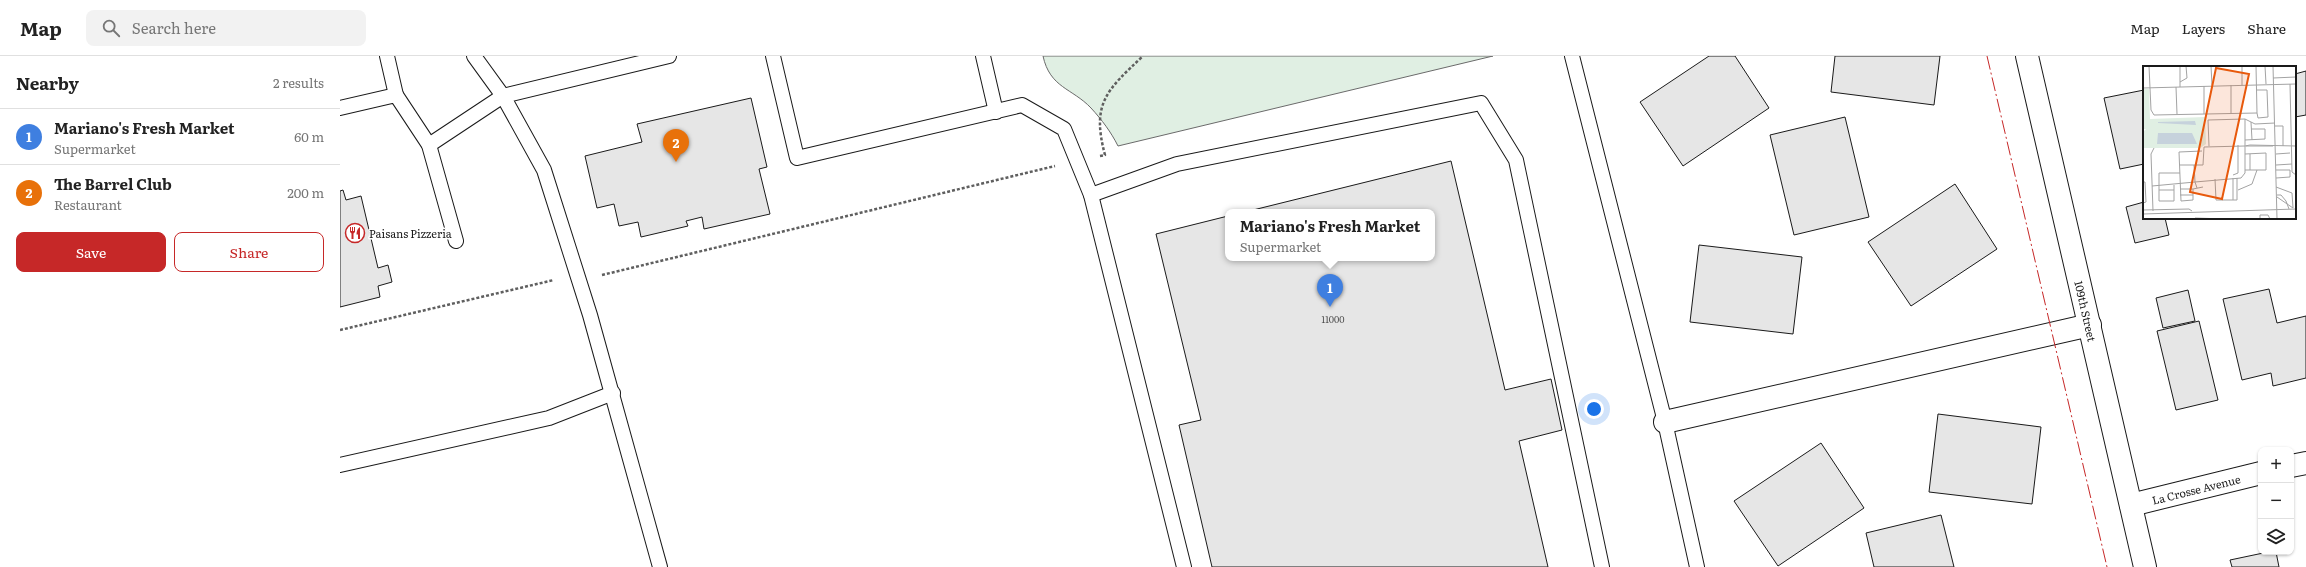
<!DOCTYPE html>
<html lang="en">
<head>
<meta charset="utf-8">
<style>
  body { margin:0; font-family:Literata,serif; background:#f2f2f2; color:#222 }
  .controls { position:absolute; right:12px; bottom:12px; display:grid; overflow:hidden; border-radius:8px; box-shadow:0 1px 3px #0004 }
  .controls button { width:36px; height:36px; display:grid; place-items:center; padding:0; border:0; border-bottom:1px solid #e0e0e0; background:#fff; color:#222; font:20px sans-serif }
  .you { position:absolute; left:1254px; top:353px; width:14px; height:14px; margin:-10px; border:3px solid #fff; border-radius:50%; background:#1a73e8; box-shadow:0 0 0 6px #1a73e833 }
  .badge { display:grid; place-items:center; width:26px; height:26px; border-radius:50%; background:#c62828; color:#fff; font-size:13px; font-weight:700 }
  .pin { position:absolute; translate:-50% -33px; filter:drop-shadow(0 1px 2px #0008) }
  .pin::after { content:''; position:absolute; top:21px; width:14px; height:12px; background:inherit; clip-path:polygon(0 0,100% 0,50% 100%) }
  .popup { position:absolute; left:885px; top:153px; width:210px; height:52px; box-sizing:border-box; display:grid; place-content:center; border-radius:8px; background:#fff; filter:drop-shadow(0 1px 3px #0005); font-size:13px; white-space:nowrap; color:#767676 }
  .popup b { font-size:15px; color:#222 }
  .popup::after { content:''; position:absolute; left:50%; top:100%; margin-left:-8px; border:8px solid transparent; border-top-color:#fff }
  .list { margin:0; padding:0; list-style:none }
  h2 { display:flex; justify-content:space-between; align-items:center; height:52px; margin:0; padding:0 16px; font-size:17px }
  h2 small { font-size:13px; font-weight:400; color:#767676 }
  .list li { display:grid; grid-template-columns:26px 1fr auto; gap:12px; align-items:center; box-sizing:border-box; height:56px; padding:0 16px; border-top:1px solid #e0e0e0 }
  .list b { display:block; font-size:15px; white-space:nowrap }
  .list p { margin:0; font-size:13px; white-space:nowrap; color:#767676 }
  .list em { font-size:13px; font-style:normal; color:#767676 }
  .actions { display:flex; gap:8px; padding:12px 16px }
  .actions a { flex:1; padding:9px 0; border:1px solid #c62828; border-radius:8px; text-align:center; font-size:14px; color:#c62828 }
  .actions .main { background:#c62828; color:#fff }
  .icon { flex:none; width:22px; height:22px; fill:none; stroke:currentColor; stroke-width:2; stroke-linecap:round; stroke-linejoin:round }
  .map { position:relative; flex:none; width:1966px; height:511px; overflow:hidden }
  header { display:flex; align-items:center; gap:24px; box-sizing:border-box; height:56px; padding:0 20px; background:#fff; border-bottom:1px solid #e0e0e0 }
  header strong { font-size:19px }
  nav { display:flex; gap:22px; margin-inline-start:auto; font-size:14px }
  .search { width:280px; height:36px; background:#f2f2f2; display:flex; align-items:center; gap:10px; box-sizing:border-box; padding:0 14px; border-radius:8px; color:#767676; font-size:15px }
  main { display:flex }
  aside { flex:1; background:#fff }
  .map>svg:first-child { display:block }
</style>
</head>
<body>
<header>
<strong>Map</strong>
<div class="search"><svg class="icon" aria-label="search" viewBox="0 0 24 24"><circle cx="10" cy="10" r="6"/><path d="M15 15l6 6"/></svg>Search here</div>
<nav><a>Map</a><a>Layers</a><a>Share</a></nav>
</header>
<main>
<aside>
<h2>Nearby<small>2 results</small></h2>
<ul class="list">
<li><span class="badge" style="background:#3f7fe0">1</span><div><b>Mariano's Fresh Market</b><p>Supermarket</p></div><em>60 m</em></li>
<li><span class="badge" style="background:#e8710a">2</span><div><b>The Barrel Club</b><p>Restaurant</p></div><em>200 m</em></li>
</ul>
<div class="actions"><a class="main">Save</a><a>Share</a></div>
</aside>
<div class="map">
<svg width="1966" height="511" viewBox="0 0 1966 511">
  <rect width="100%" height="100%" fill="#fff"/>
  <path fill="#e0efe3" stroke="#6a6a6a" d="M703,0H1153L778,90C771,76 762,64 751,52C732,32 710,32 703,0Z"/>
  <g fill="#e6e6e6" stroke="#1a1a1a">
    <polygon points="1369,0 1395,0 1429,52 1343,110 1300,46"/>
    <polygon points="1495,0 1600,0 1594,49 1491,36"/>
    <polygon points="1966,15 1966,59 1955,61 1955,18"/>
    <polygon points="1804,34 1804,108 1780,113 1764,42"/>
    <polygon points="411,42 427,111 419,113 430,158 364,173 362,161 346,165 348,170 301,181 298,166 279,170 274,148 257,152 245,100 302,86 297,68"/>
    <polygon points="1505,61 1529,161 1454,179 1430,79"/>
    <polygon points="1111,105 1165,334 1211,323 1222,374 1179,385 1208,511 872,511 839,369 861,364 816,178 888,160 888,202 1092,202 1092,156 905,156"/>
    <polygon points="1615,128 1657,193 1571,250 1528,186"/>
    <polygon points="3,134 6,144 21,140 38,212 48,209 52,226 38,230 40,241 0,251 0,135"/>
    <polygon points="1804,146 1804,162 1825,162 1829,179 1795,187 1786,151"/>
    <polygon points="1359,189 1462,201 1453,278 1350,266"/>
    <polygon points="1929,233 1937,267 1966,260 1966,322 1933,330 1931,317 1902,324 1883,243"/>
    <polygon points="1848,234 1855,265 1823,272 1816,242"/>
    <polygon points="1859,265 1878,344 1836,354 1817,275"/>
    <polygon points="1598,358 1701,371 1692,448 1589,436"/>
    <polygon points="1481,387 1524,452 1438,510 1394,445"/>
    <polygon points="1601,459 1614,511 1534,511 1526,477"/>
    <polygon points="1928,496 1936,496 1939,511 1892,511 1890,504"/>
  </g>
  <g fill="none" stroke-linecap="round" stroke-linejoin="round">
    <g stroke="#1a1a1a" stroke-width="16">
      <g id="lane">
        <polyline points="47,0 56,39"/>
        <polyline points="433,0 457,102 682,49 724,73 751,139 844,511"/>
        <polyline points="643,0 656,56"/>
        <polyline points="1232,0 1325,366 1357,511"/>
        <polyline points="0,52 56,39 89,89 116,185"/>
        <polyline points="89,89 163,40 134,0"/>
        <polyline points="751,139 837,108 1141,47 1176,104 1262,511"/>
        <polyline points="0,409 209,362 273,337"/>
        <polyline points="320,511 250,259 204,114 163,40 329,0"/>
      </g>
    </g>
    <g stroke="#1a1a1a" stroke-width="24">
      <g id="street">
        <polyline points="1687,0 1805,511"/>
        <polyline points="1325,366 1750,269"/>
        <polyline points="1951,410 1966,407"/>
        <polyline points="1791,449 1921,417"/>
      </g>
    </g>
    <g stroke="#5f5f5f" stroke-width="2.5" stroke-dasharray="3 2" stroke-linecap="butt">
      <path d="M760,100L765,99C751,47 767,34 803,0"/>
      <polyline points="262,219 715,110"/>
      <polyline points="0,274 214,224"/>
    </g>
    <use href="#lane" stroke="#fff" stroke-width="14"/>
    <use href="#street" stroke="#fff" stroke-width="22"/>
    <polyline stroke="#c62828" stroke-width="1" stroke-dasharray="14 3 2 3" stroke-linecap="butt" points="1647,0 1767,511"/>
  </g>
  <defs>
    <g id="restaurant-ring" transform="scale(1)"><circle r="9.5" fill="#fff" stroke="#c62828" stroke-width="1.5"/><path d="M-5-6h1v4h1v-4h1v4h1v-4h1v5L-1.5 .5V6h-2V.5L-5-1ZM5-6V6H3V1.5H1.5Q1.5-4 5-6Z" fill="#c62828"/></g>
  </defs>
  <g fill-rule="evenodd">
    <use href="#restaurant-ring" x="15" y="177"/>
  </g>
  <g text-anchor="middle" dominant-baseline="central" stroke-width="3" stroke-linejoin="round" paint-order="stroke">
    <g font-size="9" fill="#4d4d4d">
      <text x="993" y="263">11000</text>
    </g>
    <g font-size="11" fill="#1a1a1a" stroke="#fff" text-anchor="start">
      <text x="29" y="177">Paisans Pizzeria</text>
    </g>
    <g font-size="11" fill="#1a1a1a" stroke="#fff">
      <text transform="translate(1746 255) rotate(77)">109th Street</text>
      <text transform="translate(1856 433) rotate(-14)">La Crosse Avenue</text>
    </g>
  </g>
  <g transform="translate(1803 10)">
    <rect width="153" height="153" fill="#fff"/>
    <path d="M0,23H6L7,53L62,51L63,78L57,82H0V66L3,63H0Z" fill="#e0efe3"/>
    <path d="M52,55L53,59L15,57V56ZM49,67L54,78H14L15,67Z" fill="#c6d2dc"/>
    <path fill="none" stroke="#a3a3a3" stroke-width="1" d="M6,0L8,44L11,49L114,47M37,0V21M68,0L69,19M99,0V19M113,0L114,47L115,52L125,51L124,24H114M122,0L123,18M130,0L134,153M130,12L153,11M37,16L44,12L43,0M147,18L149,106L153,109M88,19V47M61,20V48M33,21L34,48M0,22L153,18M102,53V107L98,112L52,116L51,99H60L61,81L102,80L107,79L153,80M108,56L109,74M132,60H140V80M102,74L122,73V63H108M66,80L65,54L102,53L112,58L132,57M103,80H130M59,85L36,86L38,135L50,134V123L60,121M107,88V104M133,88L147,87M37,99H51M133,99L149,98M102,104H123V87L102,88M133,104H147V111L133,112M90,109L95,107V79M90,112V134M72,113L73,134H94V112M0,116H2L3,136L0,137M31,119V124H16V107H37M9,120L52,116L54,122M133,121L149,127L150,142M37,123H50M16,124V135H31V124M95,124L109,118L114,104M37,129H50M134,129H138L143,135L146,143M134,131L150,142M0,144L46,143L49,145M10,145L8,88L11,82M0,148L153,143M52,152L82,153M117,153V149H125L127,153"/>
    <path fill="#e8590c" fill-opacity="0.15" stroke="#e8590c" stroke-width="2" d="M73,2L106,8L79,133L47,126Z"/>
    <rect width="153" height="153" fill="none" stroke="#1a1a1a" stroke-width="2"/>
  </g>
</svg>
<div class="controls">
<button>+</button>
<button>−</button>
<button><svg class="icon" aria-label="layers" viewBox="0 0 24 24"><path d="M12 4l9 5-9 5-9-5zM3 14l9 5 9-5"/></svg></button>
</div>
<div class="you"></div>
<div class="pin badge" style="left:990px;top:251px;background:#3f7fe0">1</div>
<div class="popup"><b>Mariano's Fresh Market</b>Supermarket</div>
<div class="pin badge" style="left:336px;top:106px;background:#e8710a">2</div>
</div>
</main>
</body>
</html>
